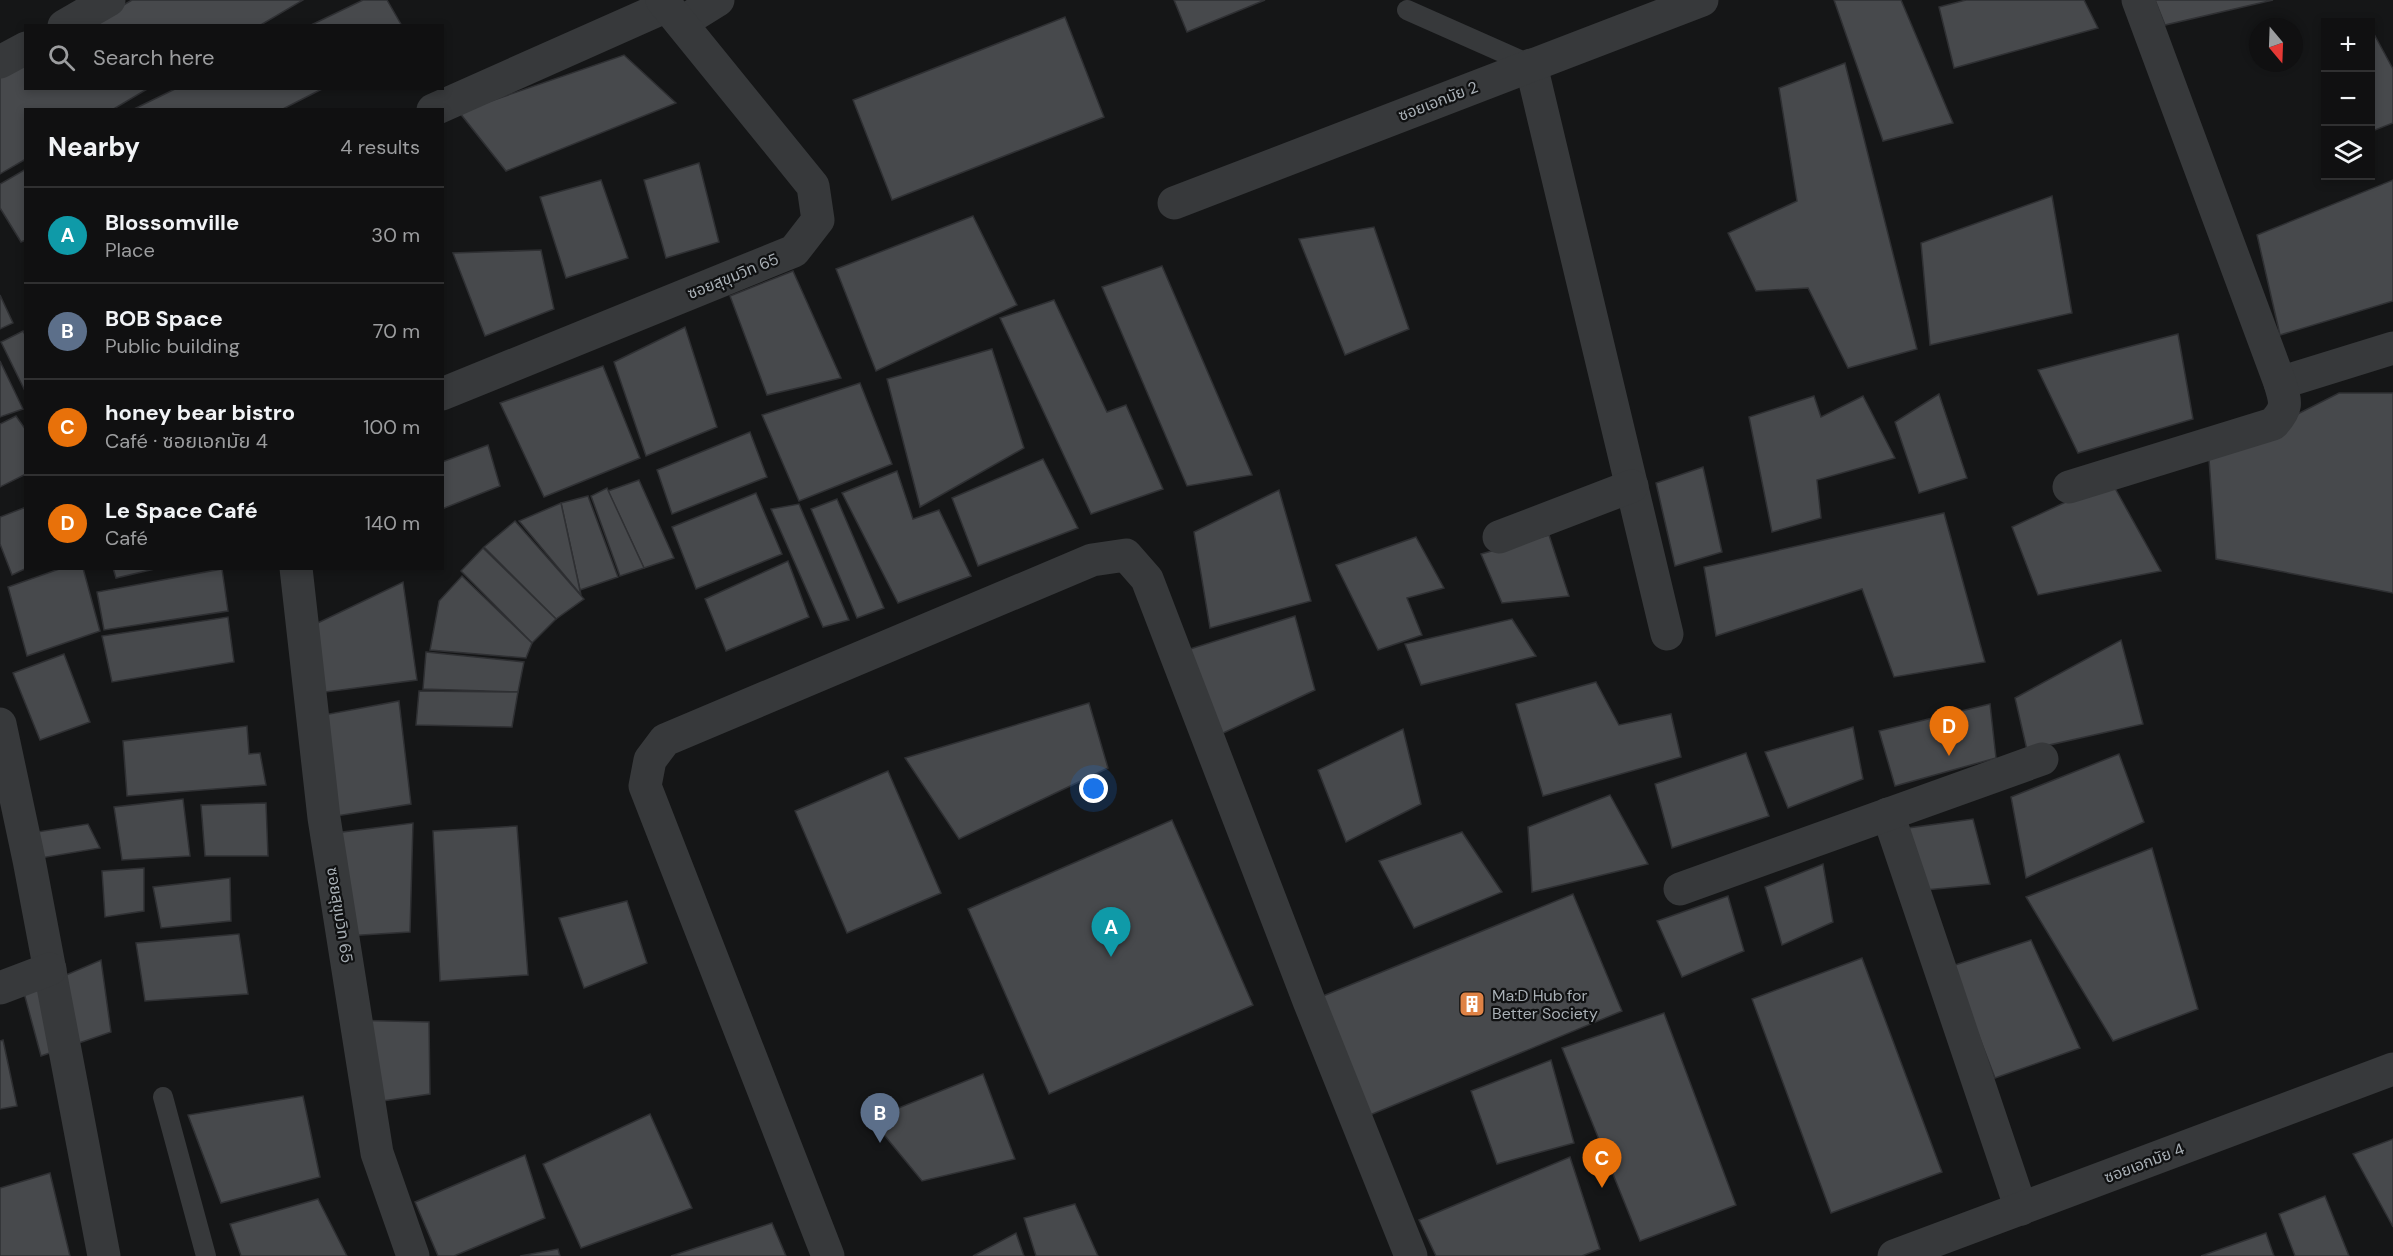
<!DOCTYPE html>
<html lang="en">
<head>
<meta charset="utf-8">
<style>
  body { margin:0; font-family:"DM Sans","Noto Sans Thai",sans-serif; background:#1e1e1f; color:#f1f3f6 }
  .controls { position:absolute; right:18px; top:18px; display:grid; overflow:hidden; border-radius:0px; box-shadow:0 3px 9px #0003 }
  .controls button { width:54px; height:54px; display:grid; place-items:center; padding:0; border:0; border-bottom:2px solid #303031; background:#101011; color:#f1f3f6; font:30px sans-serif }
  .compass { position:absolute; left:2249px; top:18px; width:54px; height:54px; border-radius:50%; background:#101011; box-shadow:0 3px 9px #0003; rotate:161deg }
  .you { position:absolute; left:1094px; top:789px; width:21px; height:21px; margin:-15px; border:4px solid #fff; border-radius:50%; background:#1a73e8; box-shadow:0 0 0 9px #1a73e833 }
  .badge { display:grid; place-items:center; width:39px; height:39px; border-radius:50%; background:#df8245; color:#fff; font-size:20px; font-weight:700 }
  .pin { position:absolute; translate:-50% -50px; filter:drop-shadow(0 2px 3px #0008) }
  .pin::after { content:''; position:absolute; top:32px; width:21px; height:18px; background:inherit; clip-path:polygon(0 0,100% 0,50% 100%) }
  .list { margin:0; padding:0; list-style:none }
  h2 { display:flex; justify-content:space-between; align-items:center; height:78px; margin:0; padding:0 24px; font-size:26px }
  h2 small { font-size:20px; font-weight:400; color:#9c9d9f }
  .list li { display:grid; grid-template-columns:39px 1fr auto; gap:18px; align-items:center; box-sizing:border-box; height:96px; padding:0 24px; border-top:2px solid #303031 }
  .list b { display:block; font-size:22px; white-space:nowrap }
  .list p { margin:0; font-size:20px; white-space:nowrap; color:#9c9d9f }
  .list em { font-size:20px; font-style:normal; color:#9c9d9f }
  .icon { flex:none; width:33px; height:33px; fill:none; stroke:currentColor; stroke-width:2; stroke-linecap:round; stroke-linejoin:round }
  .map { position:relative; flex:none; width:2393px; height:1256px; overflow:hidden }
  .search { position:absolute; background:#101011; box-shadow:0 3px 9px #0003; left:24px; top:24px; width:420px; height:66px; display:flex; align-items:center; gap:15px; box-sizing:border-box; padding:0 21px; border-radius:0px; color:#9c9d9f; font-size:22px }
  .panel { position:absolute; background:#101011; box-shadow:0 3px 9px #0003; left:24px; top:108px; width:420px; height:462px; border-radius:0px }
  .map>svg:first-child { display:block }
</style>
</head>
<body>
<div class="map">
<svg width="2393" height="1256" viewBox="0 0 2393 1256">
  <rect width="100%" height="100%" fill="#151617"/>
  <g fill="#47494c" stroke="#2f3033" stroke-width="1.5">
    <polygon points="132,0 303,0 259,26 87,26"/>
    <polygon points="363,0 387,0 402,26 309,26"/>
    <polygon points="1174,0 1265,0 1187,32"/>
    <polygon points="1834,0 1901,0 1953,123 1883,141"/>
    <polygon points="1966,0 2084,0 2098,28 1954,68 1939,7"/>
    <polygon points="2155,0 2273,0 2165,25"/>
    <polygon points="1065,17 1104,117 892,200 853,100"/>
    <polygon points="2374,34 2393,69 2393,123 2370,132 2370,35"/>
    <polygon points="624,55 676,103 506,171 459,112"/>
    <polygon points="26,60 26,88 149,88 112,110 26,110 26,159 0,174 0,74"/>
    <polygon points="1845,63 1917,349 1848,368 1808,288 1756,291 1728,233 1797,201 1779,88"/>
    <polygon points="177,88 324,88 281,110 132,110"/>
    <polygon points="699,163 719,242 666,258 644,180"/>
    <polygon points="26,169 26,240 21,242 0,208 0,184"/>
    <polygon points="601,180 628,258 566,278 540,197"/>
    <polygon points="2393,180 2393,301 2280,335 2257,235"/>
    <polygon points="2052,196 2072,313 1930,345 1921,243"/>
    <polygon points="973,216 1017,305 876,371 836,269"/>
    <polygon points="1374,227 1409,329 1345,355 1299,239"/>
    <polygon points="541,250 554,309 485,336 453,253"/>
    <polygon points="1162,266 1252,475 1187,486 1102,287"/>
    <polygon points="793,271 841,378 767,395 730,296"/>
    <polygon points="0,295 13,323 0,329"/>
    <polygon points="1054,300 1107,412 1126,405 1163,489 1091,514 1000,318"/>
    <polygon points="685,327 717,427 646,456 614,362"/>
    <polygon points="23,331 26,336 26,393 1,342"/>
    <polygon points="2178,334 2193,419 2078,453 2038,370"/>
    <polygon points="992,349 1024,448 920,507 887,379"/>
    <polygon points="0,361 23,409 0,417"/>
    <polygon points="603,366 640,458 544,497 500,403"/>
    <polygon points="860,383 892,464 799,501 762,415"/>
    <polygon points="2339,393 2393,393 2393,593 2216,559 2209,459"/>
    <polygon points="1939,394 1967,478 1919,493 1895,422"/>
    <polygon points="1814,396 1821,417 1863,396 1895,458 1817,480 1821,518 1772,532 1749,417"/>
    <polygon points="16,416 26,430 26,474 0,487 0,424"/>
    <polygon points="750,432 767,477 672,514 657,470"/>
    <polygon points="488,445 500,486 442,509 442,462"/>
    <polygon points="1043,459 1078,528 978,566 952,498"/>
    <polygon points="1703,467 1722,552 1675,566 1656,483"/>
    <polygon points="897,471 913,519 939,510 971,576 898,603 842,493"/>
    <polygon points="639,480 674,558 644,568 608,491"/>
    <polygon points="2111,481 2161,571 2038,595 2012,527"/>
    <polygon points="607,488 644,568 620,576 591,496"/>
    <polygon points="1279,490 1311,601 1210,628 1194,532"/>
    <polygon points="756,493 782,554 696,589 672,527"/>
    <polygon points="588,496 618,577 580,590 561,503"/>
    <polygon points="837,499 884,608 857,618 811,509"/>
    <polygon points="561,503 581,595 519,521"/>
    <polygon points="799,504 849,620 823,627 771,509"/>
    <polygon points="26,507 27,568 12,575 0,544 0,517"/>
    <polygon points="1944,513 1985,662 1894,677 1862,589 1716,636 1704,567"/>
    <polygon points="515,521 584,599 556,619 484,547"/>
    <polygon points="1549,535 1569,596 1502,603 1481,554"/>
    <polygon points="1416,537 1444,588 1407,598 1422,635 1378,650 1336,565"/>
    <polygon points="483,548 556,619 532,643 461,571"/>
    <polygon points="788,561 809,617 726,651 705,599"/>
    <polygon points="62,568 83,568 100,631 27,656 8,587"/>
    <polygon points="113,568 159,568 116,578"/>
    <polygon points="222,569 228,611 104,630 97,592"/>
    <polygon points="462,576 532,643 526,658 430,650 439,601"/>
    <polygon points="403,582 417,680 310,694 303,630"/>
    <polygon points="1295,616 1315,690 1219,735 1190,649"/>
    <polygon points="228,617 234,662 112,682 102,636"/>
    <polygon points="1512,619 1536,656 1421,685 1405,644"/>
    <polygon points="2121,640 2143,724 2027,750 2015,698"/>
    <polygon points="426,652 524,662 518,692 423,689"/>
    <polygon points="64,654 90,722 40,740 13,673"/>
    <polygon points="1596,682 1619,725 1671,714 1681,757 1543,796 1516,704"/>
    <polygon points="419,691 518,692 512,727 416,725"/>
    <polygon points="399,701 411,804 324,818 313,717"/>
    <polygon points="1089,703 1108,768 959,839 905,758"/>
    <polygon points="1990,704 1996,758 1895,786 1879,731"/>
    <polygon points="247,726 249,754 260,753 266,785 127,796 123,741"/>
    <polygon points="1853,727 1863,779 1788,808 1765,752"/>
    <polygon points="1403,729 1421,804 1346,842 1318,770"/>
    <polygon points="1746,753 1769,816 1672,848 1655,784"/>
    <polygon points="2119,754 2144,822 2026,878 2011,797"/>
    <polygon points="888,771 941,893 847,933 795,811"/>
    <polygon points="1610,795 1648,864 1532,892 1528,827"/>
    <polygon points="183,799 190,856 122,860 114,807"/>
    <polygon points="266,803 268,856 205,856 201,805"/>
    <polygon points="1973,819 1990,884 1925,890 1908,828"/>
    <polygon points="1172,820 1253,1005 1049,1094 968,909"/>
    <polygon points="413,823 410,932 330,937 327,834"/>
    <polygon points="88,824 100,848 29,860 24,834"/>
    <polygon points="517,826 528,975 440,981 433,831"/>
    <polygon points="1462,832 1502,892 1414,928 1379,861"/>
    <polygon points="2152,848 2198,1009 2113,1041 2026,897"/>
    <polygon points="1823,864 1833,922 1782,945 1765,887"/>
    <polygon points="144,868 144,911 105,917 102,871"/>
    <polygon points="230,878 231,921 161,928 153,887"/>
    <polygon points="1573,894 1622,1011 1370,1115 1323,996"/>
    <polygon points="1728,896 1744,951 1682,977 1657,921"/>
    <polygon points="627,901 647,963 584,988 559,918"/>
    <polygon points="239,934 248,994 145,1001 136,943"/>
    <polygon points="2031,940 2080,1048 1995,1078 1952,966"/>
    <polygon points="1862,958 1942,1172 1831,1213 1752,999"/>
    <polygon points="101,960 111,1032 41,1056 24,993"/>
    <polygon points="1664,1013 1736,1205 1640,1241 1562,1048"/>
    <polygon points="347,1020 429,1022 430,1094 369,1103"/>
    <polygon points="3,1040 17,1106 0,1109 0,1041"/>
    <polygon points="1551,1060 1574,1143 1497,1164 1471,1091"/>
    <polygon points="983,1074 1015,1159 922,1181 871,1119"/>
    <polygon points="303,1096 320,1177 221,1203 188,1115"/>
    <polygon points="650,1114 692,1208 581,1248 543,1164"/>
    <polygon points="2393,1139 2393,1227 2353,1154"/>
    <polygon points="525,1155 545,1218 454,1256 438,1256 415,1202"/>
    <polygon points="1570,1157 1600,1249 1582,1256 1436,1256 1419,1220"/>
    <polygon points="50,1173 70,1256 0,1256 0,1188"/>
    <polygon points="2325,1196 2349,1256 2295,1256 2279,1214"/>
    <polygon points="318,1199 347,1256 241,1256 230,1224"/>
    <polygon points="1075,1204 1098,1256 1036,1256 1024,1218"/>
    <polygon points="772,1223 786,1256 671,1256"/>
    <polygon points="1016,1233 1024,1256 973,1256"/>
    <polygon points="2266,1233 2274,1256 2201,1256"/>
    <polygon points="558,1249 560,1256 520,1256"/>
  </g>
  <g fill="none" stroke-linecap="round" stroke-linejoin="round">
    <g stroke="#37393b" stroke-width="20">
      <polyline points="1407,10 1531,65"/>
      <polyline points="163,1097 206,1256"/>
    </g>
    <g stroke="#37393b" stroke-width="33">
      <polyline points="681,23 718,0"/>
      <polyline points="64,26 109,0"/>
      <polyline points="0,62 26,48"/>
      <polyline points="1531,65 1667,634"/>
      <polyline points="433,110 667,6"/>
      <polyline points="1174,203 1702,0"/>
      <polyline points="2280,383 2393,348"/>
      <polyline points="442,394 794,251 818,220 813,186 662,0"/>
      <path d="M2069,487L2273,424C2288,408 2286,403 2280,383L2138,0"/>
      <polyline points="1499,537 1632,486"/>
      <polyline points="296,568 324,818 377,1153 413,1256"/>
      <polyline points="0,724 29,860 104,1256"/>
      <polyline points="1888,814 2021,1209"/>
      <polyline points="1680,889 2042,759"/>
      <polyline points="0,988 50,969"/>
      <polyline points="828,1256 645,786 650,760 665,740 1092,560 1126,555 1147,579 1309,1001 1411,1256"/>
      <polyline points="1894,1256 2393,1069"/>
    </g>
  </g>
  <defs>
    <g id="building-square" transform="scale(1.35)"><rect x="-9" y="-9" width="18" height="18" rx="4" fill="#df8245" stroke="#101112"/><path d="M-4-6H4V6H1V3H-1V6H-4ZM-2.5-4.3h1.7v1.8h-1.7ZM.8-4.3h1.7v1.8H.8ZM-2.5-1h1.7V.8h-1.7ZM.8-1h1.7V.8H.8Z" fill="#fff"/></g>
  </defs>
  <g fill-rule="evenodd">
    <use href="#building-square" x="1472" y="1004"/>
  </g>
  <g text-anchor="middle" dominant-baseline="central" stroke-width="4.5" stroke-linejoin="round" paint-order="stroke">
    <g font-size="16" fill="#a9b0b6" stroke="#101112">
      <text transform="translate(1438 101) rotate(-21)">ซอยเอกมัย 2</text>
      <text transform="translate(733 276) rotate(-22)">ซอยสุขุมวิท 65</text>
      <text transform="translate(340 915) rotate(81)">ซอยสุขุมวิท 65</text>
      <text transform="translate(2144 1163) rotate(-21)">ซอยเอกมัย 4</text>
    </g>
    <g font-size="16" fill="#a9b0b6" stroke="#101112" text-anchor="start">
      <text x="1492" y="995">Ma:D Hub for<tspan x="1492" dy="18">Better Society</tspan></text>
    </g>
  </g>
</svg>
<div class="controls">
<button>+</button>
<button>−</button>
<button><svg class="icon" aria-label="layers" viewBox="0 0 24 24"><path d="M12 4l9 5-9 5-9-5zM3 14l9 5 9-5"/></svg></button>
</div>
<svg class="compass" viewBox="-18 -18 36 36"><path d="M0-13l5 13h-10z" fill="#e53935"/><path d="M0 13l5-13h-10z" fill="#9c9d9f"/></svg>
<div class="you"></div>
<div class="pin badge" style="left:1111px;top:957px;background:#0f9aa8">A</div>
<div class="pin badge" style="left:880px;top:1143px;background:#5c6f8a">B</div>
<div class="pin badge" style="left:1602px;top:1188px;background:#e8710a">C</div>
<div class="pin badge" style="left:1949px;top:756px;background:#e8710a">D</div>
<div class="search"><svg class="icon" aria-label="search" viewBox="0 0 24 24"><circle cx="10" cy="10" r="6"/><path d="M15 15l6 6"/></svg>Search here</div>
<section class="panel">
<h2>Nearby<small>4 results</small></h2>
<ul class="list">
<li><span class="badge" style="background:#0f9aa8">A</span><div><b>Blossomville</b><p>Place</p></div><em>30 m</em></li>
<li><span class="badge" style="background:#5c6f8a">B</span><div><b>BOB Space</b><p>Public building</p></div><em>70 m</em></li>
<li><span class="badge" style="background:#e8710a">C</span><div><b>honey bear bistro</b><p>Café · ซอยเอกมัย 4</p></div><em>100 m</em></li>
<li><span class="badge" style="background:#e8710a">D</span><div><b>Le Space Café</b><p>Café</p></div><em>140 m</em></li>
</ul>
</section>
</div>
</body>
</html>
